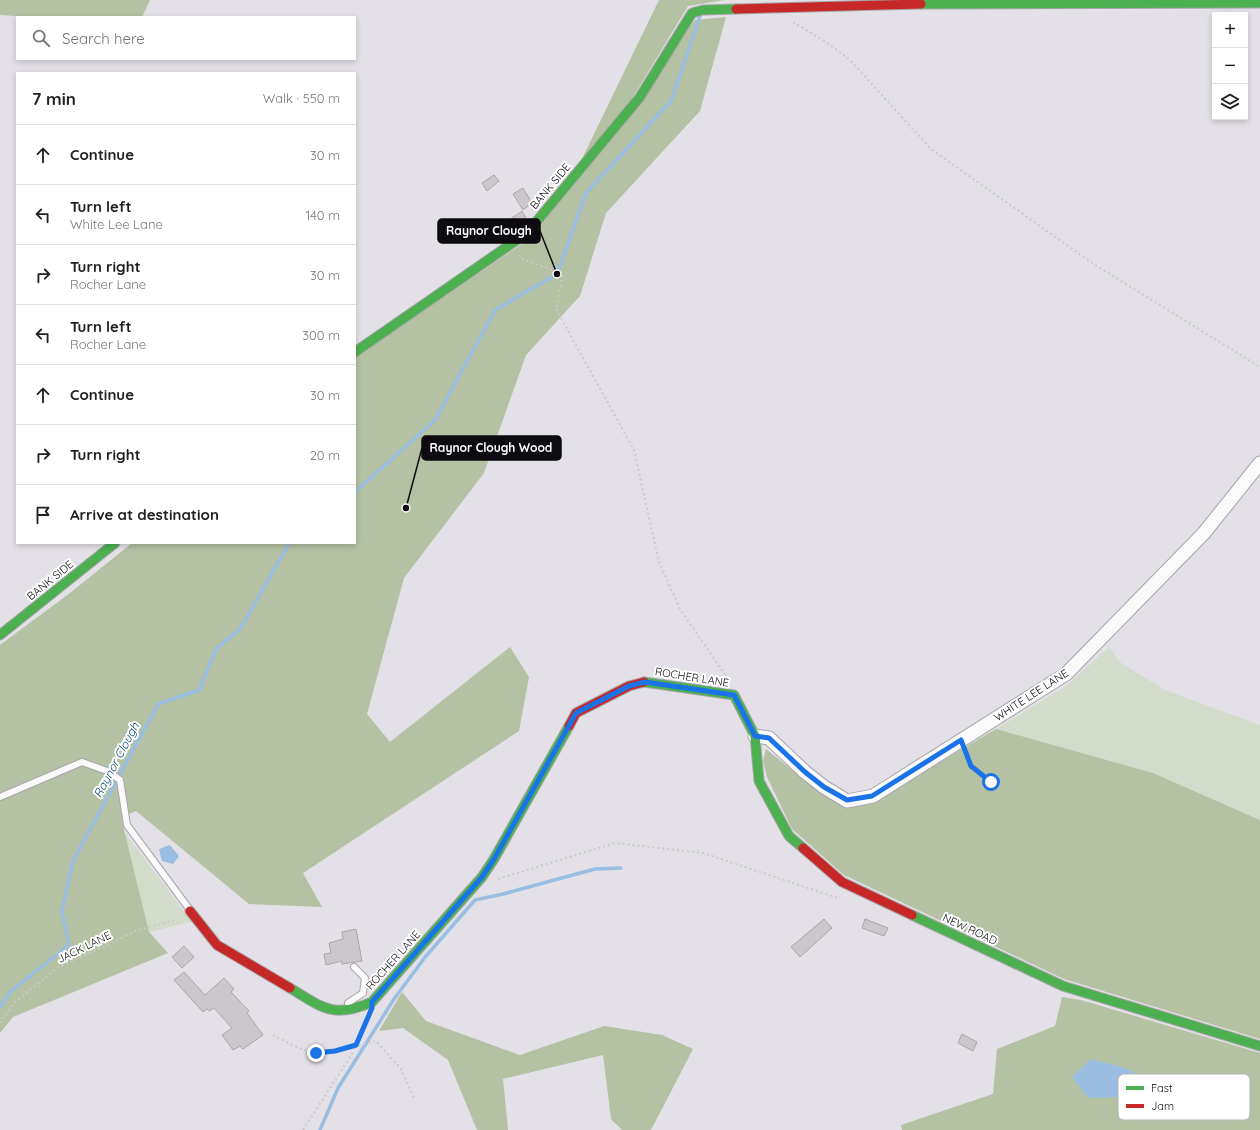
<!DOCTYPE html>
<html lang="en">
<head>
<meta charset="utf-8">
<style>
  body { margin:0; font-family:Quicksand,sans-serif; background:#f2f2f2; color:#202124 }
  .controls { position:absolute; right:12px; top:12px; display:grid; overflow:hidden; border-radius:0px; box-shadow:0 2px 6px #0003 }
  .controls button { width:36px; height:36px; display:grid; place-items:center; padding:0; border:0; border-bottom:1px solid #e0e0e0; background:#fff; color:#202124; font:20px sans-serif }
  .stop { position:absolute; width:12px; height:12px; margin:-9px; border:3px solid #1a73e8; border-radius:50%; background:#fff }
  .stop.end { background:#1a73e8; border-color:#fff; box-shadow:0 1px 4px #0008 }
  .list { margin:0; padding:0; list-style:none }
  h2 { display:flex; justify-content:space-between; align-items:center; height:52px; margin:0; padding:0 16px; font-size:17px }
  h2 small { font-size:13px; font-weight:400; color:#757577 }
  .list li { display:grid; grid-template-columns:26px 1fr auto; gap:12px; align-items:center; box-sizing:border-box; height:60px; padding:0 16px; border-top:1px solid #e0e0e0 }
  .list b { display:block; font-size:15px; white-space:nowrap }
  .list p { margin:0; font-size:13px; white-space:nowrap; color:#757577 }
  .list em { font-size:13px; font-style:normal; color:#757577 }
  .icon { flex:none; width:22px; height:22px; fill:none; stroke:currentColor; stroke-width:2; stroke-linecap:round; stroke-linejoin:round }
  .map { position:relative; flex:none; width:1260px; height:1130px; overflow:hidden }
  .search { position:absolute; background:#fff; box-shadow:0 2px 6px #0003; left:16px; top:16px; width:340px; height:44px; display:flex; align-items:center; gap:10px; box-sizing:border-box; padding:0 14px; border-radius:0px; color:#757577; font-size:15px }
  .panel { position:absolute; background:#fff; box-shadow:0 2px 6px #0003; left:16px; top:72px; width:340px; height:472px; border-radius:0px }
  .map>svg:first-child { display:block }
</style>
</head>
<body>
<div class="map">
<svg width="1260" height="1130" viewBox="0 0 1260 1130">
  <rect width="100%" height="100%" fill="#e3e0e7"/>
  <g fill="#d3dcca">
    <polygon points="1109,647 1121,663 1165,690 1260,725 1260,820 1153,773 996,729 1066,686"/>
    <polygon points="125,833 192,922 149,932"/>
  </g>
  <g fill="#b4c1a3">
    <polygon points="0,0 150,0 142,17 29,17 0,15"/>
    <polygon points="659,0 725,0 688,6 630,102 579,165"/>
    <polygon points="726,17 700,111 606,213 580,296 526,355 484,473 404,578 367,714 390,742 510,647 529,677 519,731 303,873 322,907 249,904 136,811 129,814 122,821 149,932 168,953 13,1017 0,1033 0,645 70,593 132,543 355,543 355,357 532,237 695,20"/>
    <polygon points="996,729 1153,773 1260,820 1260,1039 1064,979 844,875 792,829 767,777 763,761 766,749 812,786 847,805 872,802"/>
    <polygon points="402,992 426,1021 520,1055 604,1026 662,1035 693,1049 651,1130 622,1130 611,1119 603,1055 503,1079 508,1129 508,1130 477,1130 448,1060 403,1028 379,1031"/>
    <polygon points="1062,997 1081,1000 1260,1053 1260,1130 902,1130 901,1125 993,1094 997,1049 1055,1026"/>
  </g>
  <g fill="#99bee1">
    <polygon points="170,845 179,856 173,864 162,861 159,849"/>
    <polygon points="1091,1059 1122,1067 1136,1073 1124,1097 1088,1098 1072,1077"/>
  </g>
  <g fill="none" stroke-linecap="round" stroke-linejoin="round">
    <g stroke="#99bee1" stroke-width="3.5">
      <polyline points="355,492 435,420 495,310 557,274 586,193 671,101 700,16"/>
      <polyline points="0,1007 10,992 69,945 62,911 73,861 158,704 199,690 216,649 240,629 289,543"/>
      <polyline points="320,1130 338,1088 394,999 426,956 475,900 503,894 595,869 621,868"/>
    </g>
  </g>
  <g fill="#ccc7cb" stroke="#a9a5a9">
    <polygon points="494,175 499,181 487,191 482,183"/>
    <polygon points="523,188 532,203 523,210 513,194"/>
    <polygon points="522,211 526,218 520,225 501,239 495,230"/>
    <polygon points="824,919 832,928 800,957 791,947"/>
    <polygon points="865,919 888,928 884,936 862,928"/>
    <polygon points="356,929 362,961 342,964 342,961 326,965 324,954 331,953 329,943 343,939 342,932"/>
    <polygon points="184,946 194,957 182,968 172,957"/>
    <polygon points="184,972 205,995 224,978 234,989 231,992 249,1011 247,1013 263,1035 243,1049 240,1046 233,1050 222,1035 232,1028 214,1008 209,1011 207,1009 203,1012 174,980"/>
    <polygon points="962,1034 977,1042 973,1051 958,1043"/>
  </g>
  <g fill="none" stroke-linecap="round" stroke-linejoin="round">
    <g stroke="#a8a5aa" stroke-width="8">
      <g id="lane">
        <polyline points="0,797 82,762 107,771 120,780 127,825 190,910"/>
        <polyline points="348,1003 363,993 365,978 354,967"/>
      </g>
    </g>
    <g stroke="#a8a5aa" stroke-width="15">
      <polyline id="street" points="755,736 769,738 805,772 824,787 847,801 873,796 1066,674 1204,533 1260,463"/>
    </g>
    <g stroke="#a8a5aa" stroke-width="11">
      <g id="fast">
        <polyline points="921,4 1260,3"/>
        <polyline points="355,352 527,233 640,97 692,13 703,10 736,9"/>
        <polyline points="0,635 115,543"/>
        <polyline points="644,682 734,695 755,736 759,781 789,836 803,848"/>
        <polyline points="912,915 1063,986 1260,1046"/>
        <path d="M290,988C323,1008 333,1019 372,1002L482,877L494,859L569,726"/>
      </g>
    </g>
    <g stroke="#a8a5aa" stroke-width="11">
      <g id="jam">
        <polyline points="736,9 921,4"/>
        <polyline points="569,726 576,713 629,686 644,682"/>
        <polyline points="803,848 842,882 912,915"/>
        <polyline points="190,911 217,945 290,988"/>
      </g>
    </g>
    <g stroke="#cac9cb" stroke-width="2" stroke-dasharray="2 3" stroke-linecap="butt">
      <polyline points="793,22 829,44 850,60 931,149 1092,263 1260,367"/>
      <polyline points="520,255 520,258 563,274 556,309 634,450 659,562 680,609 728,679"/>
      <polyline points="966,750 971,766 991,782"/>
      <polyline points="498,879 615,843 703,853 838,898 840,897"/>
      <polyline points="0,1023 16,1001 58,968 136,931 178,919"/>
      <path d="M273,1035C285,1041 304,1052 317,1053C336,1053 357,1045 376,1041L401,1069L415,1100"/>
      <polyline points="303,1130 352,1054 367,1020"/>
    </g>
    <use href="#lane" stroke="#fbfafb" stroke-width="6"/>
    <use href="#street" stroke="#fbfafb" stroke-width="13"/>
    <use href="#fast" stroke="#4caf50" stroke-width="9"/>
    <use href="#jam" stroke="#c62828" stroke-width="9"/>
  </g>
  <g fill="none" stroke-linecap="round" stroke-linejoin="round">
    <polyline stroke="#1a73e8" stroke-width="5" points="316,1053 335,1051 356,1045 372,1008 372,1002 482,877 494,859 576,713 629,686 645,682 734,695 755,736 769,738 805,772 824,787 847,800 872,796 961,740 971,766 991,782"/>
  </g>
  <g text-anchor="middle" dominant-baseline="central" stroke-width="4" stroke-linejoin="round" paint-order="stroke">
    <g font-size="11" fill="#0d0b0f" stroke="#fff">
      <text transform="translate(550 186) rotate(-50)">BANK SIDE</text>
      <text transform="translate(50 580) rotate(-39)">BANK SIDE</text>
      <text transform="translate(692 677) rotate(9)">ROCHER LANE</text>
      <text transform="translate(1031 695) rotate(-33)">WHITE LEE LANE</text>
      <text transform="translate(970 929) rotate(25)">NEW ROAD</text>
      <text transform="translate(84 947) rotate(-26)">JACK LANE</text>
      <text transform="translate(393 960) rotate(-48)">ROCHER LANE</text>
    </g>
    <g font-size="12" font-style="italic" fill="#014772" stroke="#fff">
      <text transform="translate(116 760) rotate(-62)">Raynor Clough</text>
    </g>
  </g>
  <rect x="1118" y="1074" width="132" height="46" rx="6" fill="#fff" stroke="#b6b6b7" stroke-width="1"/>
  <rect x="1126" y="1086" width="18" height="4" fill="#4caf50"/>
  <rect x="1126" y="1104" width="18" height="4" fill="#c62828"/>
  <g font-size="11" fill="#0d0b0f">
    <text x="1151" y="1092">Fast</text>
    <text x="1151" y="1110">Jam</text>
  </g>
  <path fill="none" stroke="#0d0b0f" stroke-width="1.5" d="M557 274L540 231M406 508L422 448"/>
  <g fill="#0d0b0f" stroke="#fff" stroke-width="1.5">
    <circle cx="557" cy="274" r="4"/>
    <circle cx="406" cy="508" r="4"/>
  </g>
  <g fill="#0d0b0f" stroke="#0d0b0f" stroke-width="1.5">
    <rect x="438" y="219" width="102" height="24" rx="4"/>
    <rect x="422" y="436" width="139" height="24" rx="4"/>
  </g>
  <g font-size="12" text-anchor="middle" font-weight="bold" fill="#fff">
    <text x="489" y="235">Raynor Clough</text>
    <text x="491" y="452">Raynor Clough Wood</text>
  </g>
</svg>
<div class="controls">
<button>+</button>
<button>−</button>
<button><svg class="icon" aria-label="layers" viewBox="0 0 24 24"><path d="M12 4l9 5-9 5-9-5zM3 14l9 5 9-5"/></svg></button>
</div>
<div class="stop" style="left:991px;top:782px"></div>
<div class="stop end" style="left:316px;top:1053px"></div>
<div class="search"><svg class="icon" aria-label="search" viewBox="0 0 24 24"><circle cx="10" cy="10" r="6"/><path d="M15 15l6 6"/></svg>Search here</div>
<section class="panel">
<h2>7 min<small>Walk · 550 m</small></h2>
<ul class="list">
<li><svg class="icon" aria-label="ahead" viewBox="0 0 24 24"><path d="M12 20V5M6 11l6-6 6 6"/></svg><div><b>Continue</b></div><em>30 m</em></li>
<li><svg class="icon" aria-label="left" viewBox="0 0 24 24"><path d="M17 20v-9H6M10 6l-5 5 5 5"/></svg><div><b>Turn left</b><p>White Lee Lane</p></div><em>140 m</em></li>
<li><svg class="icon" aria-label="right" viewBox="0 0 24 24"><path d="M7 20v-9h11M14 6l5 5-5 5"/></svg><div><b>Turn right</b><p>Rocher Lane</p></div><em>30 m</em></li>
<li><svg class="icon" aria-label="left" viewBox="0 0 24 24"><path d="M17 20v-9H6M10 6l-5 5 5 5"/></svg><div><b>Turn left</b><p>Rocher Lane</p></div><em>300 m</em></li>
<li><svg class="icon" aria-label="ahead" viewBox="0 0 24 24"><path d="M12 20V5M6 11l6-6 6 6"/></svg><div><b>Continue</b></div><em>30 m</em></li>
<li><svg class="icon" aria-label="right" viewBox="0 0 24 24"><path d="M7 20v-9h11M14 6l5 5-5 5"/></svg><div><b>Turn right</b></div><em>20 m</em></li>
<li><svg class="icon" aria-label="arrive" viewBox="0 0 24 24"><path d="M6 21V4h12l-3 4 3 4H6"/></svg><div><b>Arrive at destination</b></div></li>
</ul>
</section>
</div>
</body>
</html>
